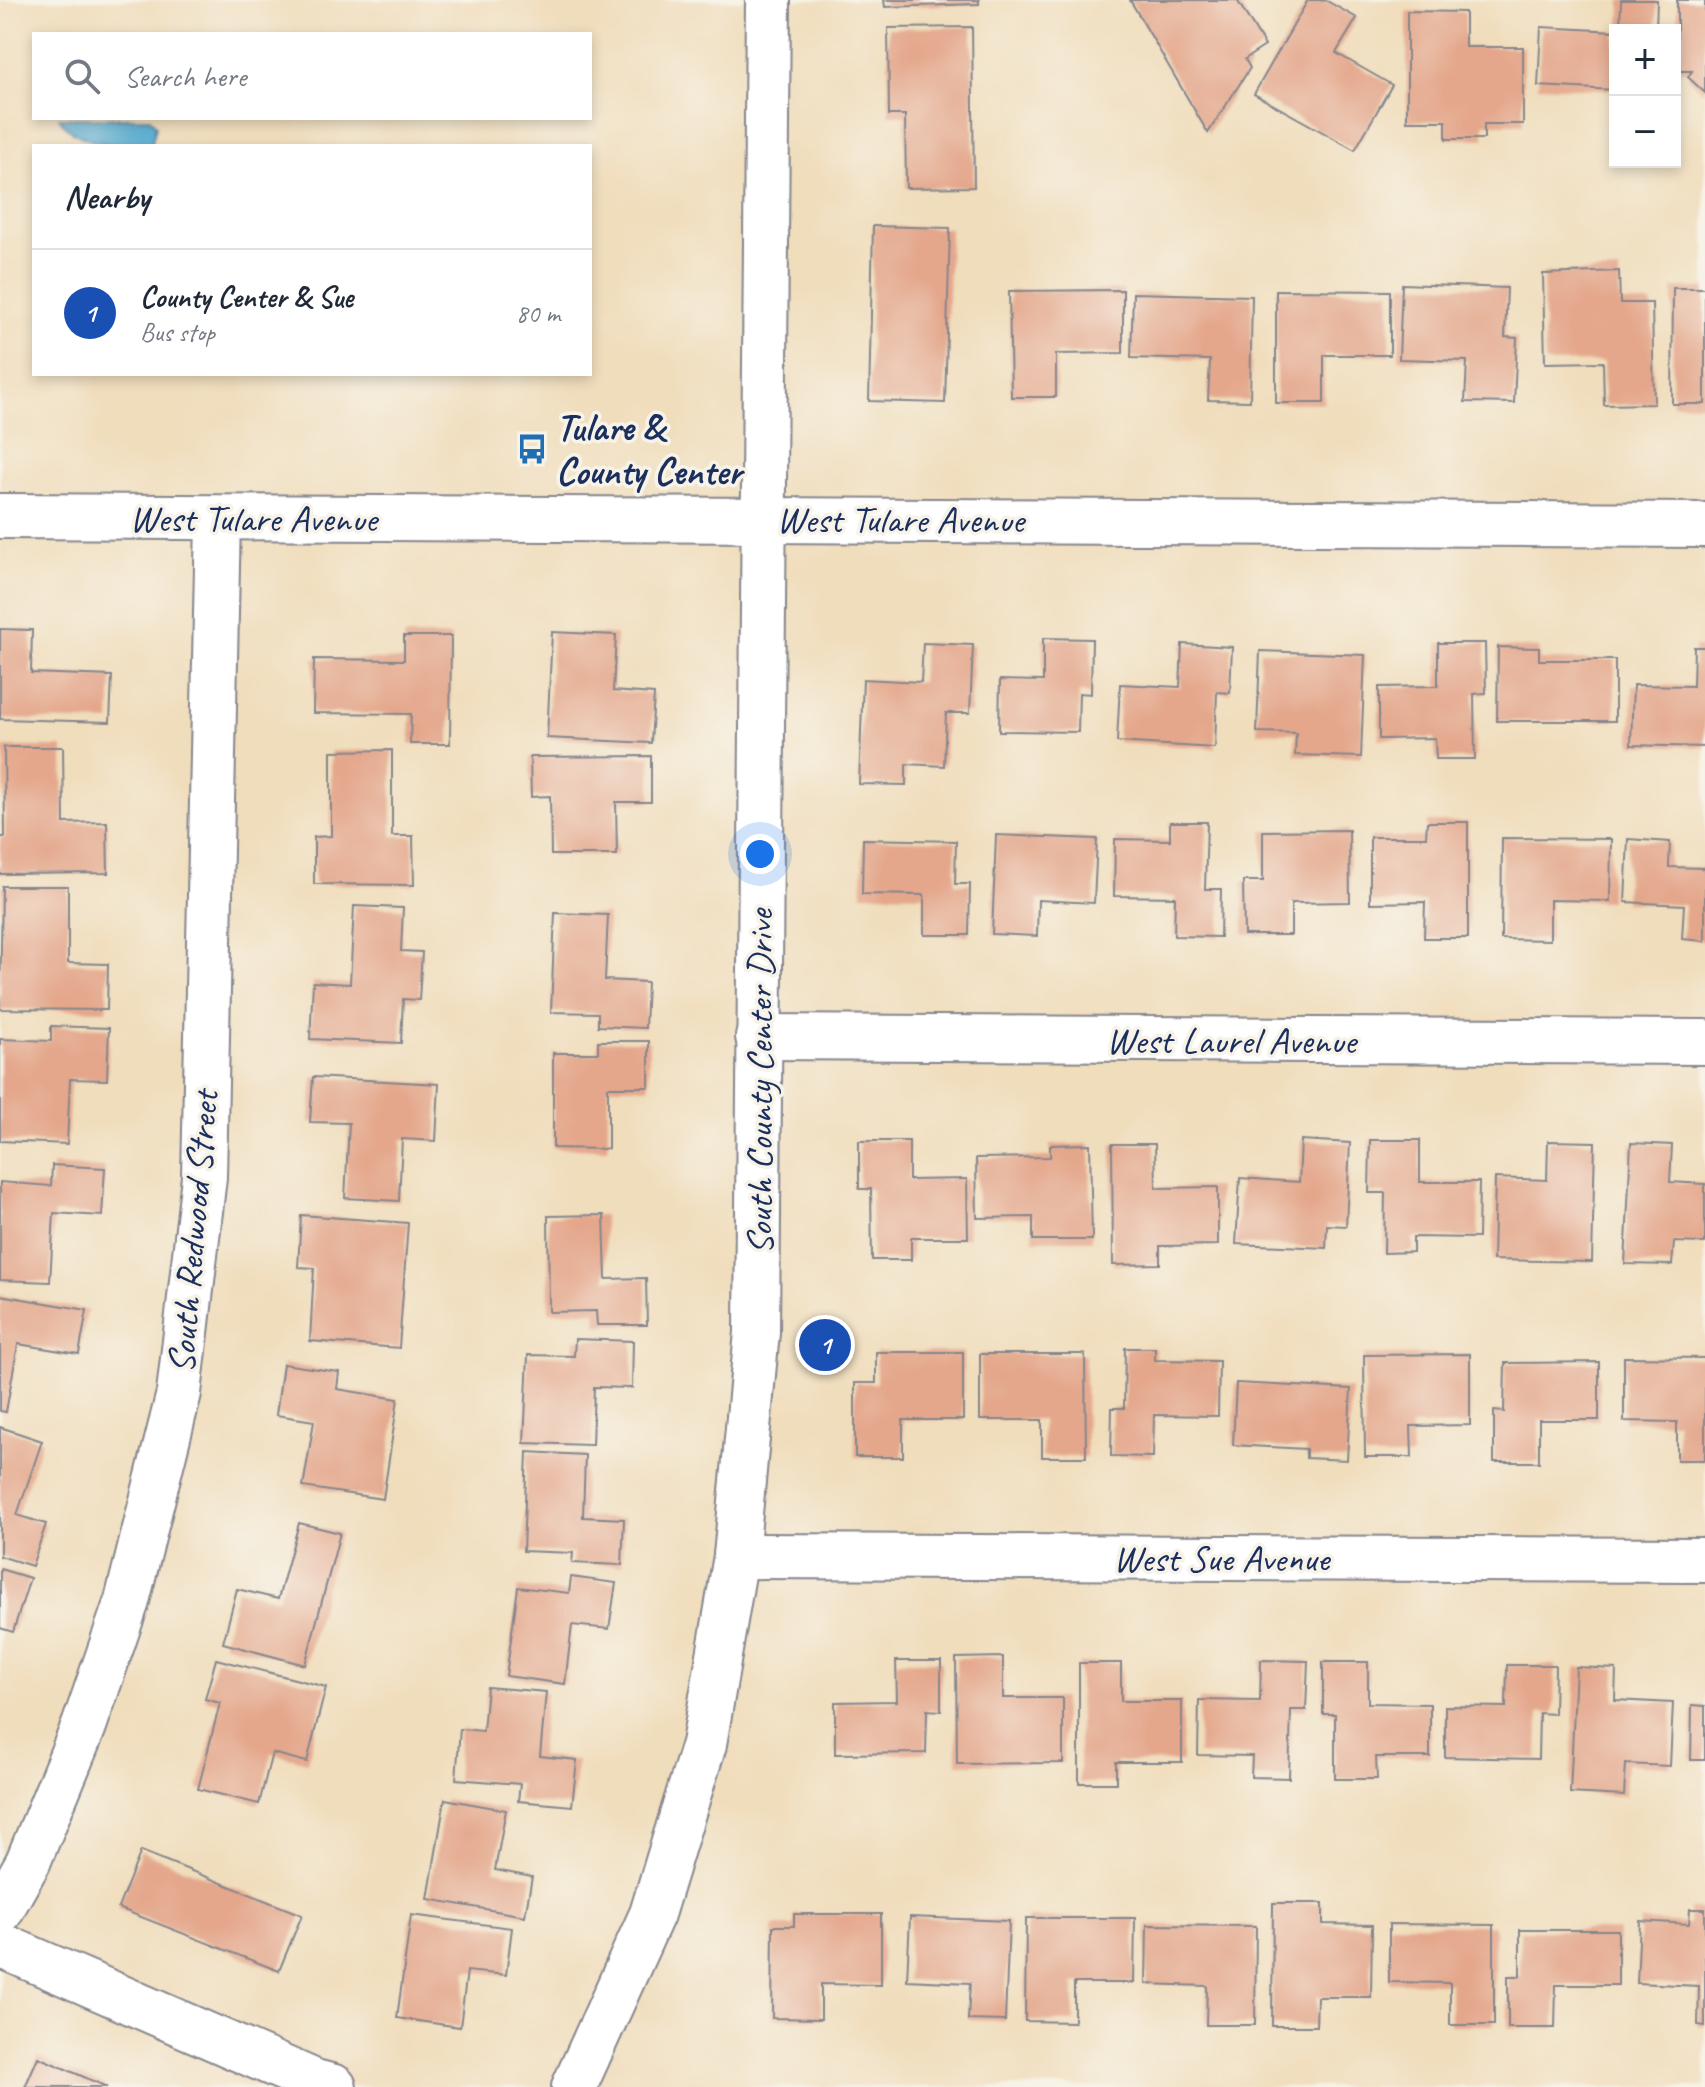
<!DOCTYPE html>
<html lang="en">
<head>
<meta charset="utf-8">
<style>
  body { margin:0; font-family:Caveat,sans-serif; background:#f6f6f7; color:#1f2937 }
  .controls { position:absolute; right:24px; top:24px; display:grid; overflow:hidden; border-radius:0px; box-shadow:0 4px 12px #0003 }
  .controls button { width:72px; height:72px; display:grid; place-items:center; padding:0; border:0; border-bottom:2px solid #e0e1e3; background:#fff; color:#1f2937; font:40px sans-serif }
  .you { position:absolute; left:760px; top:854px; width:28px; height:28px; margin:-20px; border:6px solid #fff; border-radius:50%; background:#1a73e8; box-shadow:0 0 0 12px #1a73e833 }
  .badge { display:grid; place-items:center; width:52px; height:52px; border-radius:50%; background:#0f766e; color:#fff; font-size:26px; font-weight:700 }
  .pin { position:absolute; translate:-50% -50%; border:4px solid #fff; box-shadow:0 2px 8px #0006 }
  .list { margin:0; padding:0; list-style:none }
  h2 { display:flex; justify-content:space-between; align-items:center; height:104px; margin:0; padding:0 32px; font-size:34px }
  h2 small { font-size:26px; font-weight:400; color:#747a83 }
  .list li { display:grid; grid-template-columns:52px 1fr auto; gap:24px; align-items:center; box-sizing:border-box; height:128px; padding:0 32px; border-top:2px solid #e0e1e3 }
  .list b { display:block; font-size:30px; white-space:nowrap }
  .list p { margin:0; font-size:26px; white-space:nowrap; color:#747a83 }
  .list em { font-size:26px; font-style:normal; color:#747a83 }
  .icon { flex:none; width:44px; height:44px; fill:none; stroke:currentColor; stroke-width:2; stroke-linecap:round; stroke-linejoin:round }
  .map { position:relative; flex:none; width:1705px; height:2087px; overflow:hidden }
  .search { position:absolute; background:#fff; box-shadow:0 4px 12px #0003; left:32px; top:32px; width:560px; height:88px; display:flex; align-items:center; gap:20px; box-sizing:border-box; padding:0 28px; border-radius:0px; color:#747a83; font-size:30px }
  .panel { position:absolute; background:#fff; box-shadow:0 4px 12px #0003; left:32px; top:144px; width:560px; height:232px; border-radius:0px }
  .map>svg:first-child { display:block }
</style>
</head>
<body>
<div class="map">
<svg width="1705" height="2087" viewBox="0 0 1705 2087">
  <rect width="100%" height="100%" fill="#f7f3e8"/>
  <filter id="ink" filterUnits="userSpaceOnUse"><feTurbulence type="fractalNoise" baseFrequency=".0125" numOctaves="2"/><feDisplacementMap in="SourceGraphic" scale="16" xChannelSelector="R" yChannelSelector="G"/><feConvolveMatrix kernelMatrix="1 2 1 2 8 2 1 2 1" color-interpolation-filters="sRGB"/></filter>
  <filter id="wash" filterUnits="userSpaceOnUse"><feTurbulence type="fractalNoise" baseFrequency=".006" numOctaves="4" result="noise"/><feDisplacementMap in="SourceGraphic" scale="32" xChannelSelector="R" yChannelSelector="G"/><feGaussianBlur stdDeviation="1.8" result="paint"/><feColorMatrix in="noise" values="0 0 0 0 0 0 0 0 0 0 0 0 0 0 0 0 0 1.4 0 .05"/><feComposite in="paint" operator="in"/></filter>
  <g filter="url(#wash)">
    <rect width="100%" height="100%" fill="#f0ddbc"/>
    <path fill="#54abd0" stroke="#386d97" stroke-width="2" d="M59,118H150L156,126L151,146C120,146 77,146 59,118Z"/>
    <g id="blocks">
      <g fill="#e4a78c">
        <polygon points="884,0 979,0 979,4 885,7"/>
        <polygon points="1130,0 1237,0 1265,46 1245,59 1250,68 1208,133"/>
        <polygon points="1308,0 1325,0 1357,18 1336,53 1392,85 1355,150 1254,94"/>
        <polygon points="1621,0 1657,0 1656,30 1620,30"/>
        <polygon points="1677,0 1705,0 1705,93 1688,77 1692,71 1677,71"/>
        <polygon points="1407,11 1465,12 1465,47 1523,47 1523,124 1484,124 1484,139 1446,139 1446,121 1407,121"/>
        <polygon points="972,27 974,187 906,188 905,115 889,115 888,28"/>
        <polygon points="1541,27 1615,31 1615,90 1538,86"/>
        <polygon points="873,226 950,228 945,403 869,401"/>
        <polygon points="1619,271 1620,303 1652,303 1654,404 1604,405 1603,362 1545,363 1543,274"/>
        <polygon points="1402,284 1507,288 1505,337 1517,338 1514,403 1465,402 1467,361 1399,359"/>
        <polygon points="1673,288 1705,288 1705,404 1672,404"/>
        <polygon points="1123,290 1123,353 1056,354 1056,397 1011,397 1009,291"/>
        <polygon points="1276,290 1390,291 1390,355 1324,355 1324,403 1276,403"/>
        <polygon points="1133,293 1252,296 1250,401 1208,400 1210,360 1131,358"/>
        <polygon points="0,629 32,630 31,673 112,676 110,722 0,719"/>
        <polygon points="552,632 616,635 613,691 654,694 651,743 547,738"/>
        <polygon points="404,636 451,636 450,744 410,744 411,714 313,713 314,659 404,660"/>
        <polygon points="1043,638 1092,639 1091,694 1079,693 1078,732 999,731 1000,680 1043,681"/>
        <polygon points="923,643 973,645 970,713 946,713 944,766 906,764 906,785 859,784 863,679 921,682"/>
        <polygon points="1438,643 1485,643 1486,693 1474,694 1475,759 1436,759 1435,738 1379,739 1379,687 1438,686"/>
        <polygon points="1182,644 1232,647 1230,693 1217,692 1215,748 1117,742 1120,684 1180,687"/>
        <polygon points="1498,647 1539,648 1539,660 1615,660 1615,721 1497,721"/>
        <polygon points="1694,647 1705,647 1705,747 1631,745 1633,685 1693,686"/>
        <polygon points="1260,651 1365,655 1361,757 1295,755 1296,733 1257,732"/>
        <polygon points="4,747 63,747 64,823 107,822 108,873 0,874 0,837 5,837"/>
        <polygon points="392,750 392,836 413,836 414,885 314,884 314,837 331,836 331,751"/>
        <polygon points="651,756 651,802 616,802 617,855 551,855 550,796 531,797 530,757"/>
        <polygon points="1170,822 1207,822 1205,889 1221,889 1220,937 1174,936 1175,897 1114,896 1115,839 1170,840"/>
        <polygon points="1427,822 1468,822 1468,938 1424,938 1425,902 1370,903 1370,837 1426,837"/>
        <polygon points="1349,830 1350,902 1291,903 1291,935 1244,935 1243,881 1263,881 1263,831"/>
        <polygon points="996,835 1097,839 1094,903 1038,900 1037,936 992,934"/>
        <polygon points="1502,838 1611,839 1610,901 1550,900 1550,940 1501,939"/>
        <polygon points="863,839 956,841 955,884 970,884 969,935 924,935 924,895 862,894"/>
        <polygon points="1628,839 1670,842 1669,867 1705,868 1705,941 1682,939 1684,905 1625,902"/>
        <polygon points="2,886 68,886 68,963 108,964 107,1010 0,1009"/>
        <polygon points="354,906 403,908 401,951 422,952 419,1000 403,999 401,1043 310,1039 313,982 350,984"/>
        <polygon points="555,913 608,915 605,980 647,982 645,1028 598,1026 598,1013 551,1012"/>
        <polygon points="51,1026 109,1028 107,1080 70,1079 67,1144 0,1141 0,1039 51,1041"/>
        <polygon points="598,1041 649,1041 649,1087 608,1087 608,1149 553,1148 553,1053 598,1053"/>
        <polygon points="313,1077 439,1084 436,1141 402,1139 399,1201 345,1198 349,1123 310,1122"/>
        <polygon points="1301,1140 1350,1143 1346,1226 1327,1225 1326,1248 1236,1244 1240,1178 1299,1182"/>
        <polygon points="1370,1140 1420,1140 1420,1182 1479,1182 1478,1238 1413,1237 1413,1252 1384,1253 1385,1193 1369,1193"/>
        <polygon points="859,1141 909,1141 909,1180 967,1179 968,1238 911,1238 911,1260 872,1260 871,1189 859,1189"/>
        <polygon points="1548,1141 1595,1142 1592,1262 1493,1260 1495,1178 1547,1180"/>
        <polygon points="1631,1143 1672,1145 1670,1182 1705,1184 1705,1243 1674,1242 1672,1265 1625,1264"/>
        <polygon points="1090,1144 1092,1240 1033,1240 1033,1217 977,1218 976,1158 1050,1157 1050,1145"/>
        <polygon points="1112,1144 1155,1144 1156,1188 1218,1187 1218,1245 1160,1246 1160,1264 1113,1265"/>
        <polygon points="52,1165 105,1168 102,1216 54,1213 50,1282 0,1280 0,1182 51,1186"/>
        <polygon points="301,1215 408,1223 399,1348 310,1341 314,1268 298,1267"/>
        <polygon points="604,1215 606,1279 646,1278 647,1325 597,1325 596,1311 549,1312 548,1216"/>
        <polygon points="0,1295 87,1310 79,1354 18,1344 6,1412 0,1411"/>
        <polygon points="575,1339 633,1341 632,1388 594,1387 592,1445 524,1443 528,1355 574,1356"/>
        <polygon points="1125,1348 1155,1348 1155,1360 1219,1361 1218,1416 1154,1415 1153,1457 1111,1456 1112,1408 1124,1408"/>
        <polygon points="876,1352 963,1352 963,1420 903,1420 903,1457 855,1457 855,1383 876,1383"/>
        <polygon points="980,1354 1085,1354 1086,1457 1042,1457 1042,1420 980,1420"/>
        <polygon points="1470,1354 1470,1425 1411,1426 1412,1457 1365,1457 1364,1355"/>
        <polygon points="1624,1357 1705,1358 1705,1460 1677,1460 1677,1422 1624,1421"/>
        <polygon points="1599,1362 1599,1420 1539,1420 1539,1462 1494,1462 1494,1411 1504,1412 1505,1363"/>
        <polygon points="283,1364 339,1372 337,1389 398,1399 383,1499 303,1487 314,1421 276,1415"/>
        <polygon points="1236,1383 1351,1389 1347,1460 1306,1458 1306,1449 1233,1445"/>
        <polygon points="0,1427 42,1441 17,1515 46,1524 32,1566 0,1556"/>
        <polygon points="527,1452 585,1455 583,1517 624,1519 622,1565 572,1563 573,1553 523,1551"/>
        <polygon points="299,1523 340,1533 305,1665 223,1643 237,1589 278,1599"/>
        <polygon points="0,1569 30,1578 13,1632 0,1628"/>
        <polygon points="571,1577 616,1583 609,1629 572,1625 565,1684 506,1676 518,1587 569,1593"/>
        <polygon points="1003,1657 1003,1698 1063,1698 1063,1763 957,1764 956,1658"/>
        <polygon points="216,1659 326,1687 307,1762 272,1753 259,1804 198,1789 220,1703 205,1699"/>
        <polygon points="1261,1660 1308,1661 1306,1710 1291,1710 1289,1778 1251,1777 1252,1756 1198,1755 1199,1700 1260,1701"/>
        <polygon points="896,1661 941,1661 941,1711 927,1710 926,1753 835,1754 835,1702 897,1701"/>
        <polygon points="1323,1662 1368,1662 1368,1703 1430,1704 1430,1757 1376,1757 1377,1779 1335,1779 1335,1714 1323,1714"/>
        <polygon points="1079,1663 1121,1663 1121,1701 1182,1701 1182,1762 1116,1762 1116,1783 1079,1783"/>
        <polygon points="1507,1665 1555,1665 1554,1714 1539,1713 1538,1759 1445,1757 1445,1706 1506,1707"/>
        <polygon points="1576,1667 1616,1669 1615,1700 1673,1703 1670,1766 1626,1764 1624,1796 1570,1793"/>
        <polygon points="487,1687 546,1692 540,1756 577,1760 572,1806 518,1801 520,1784 456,1779 460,1729 483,1731"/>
        <polygon points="1692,1705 1705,1706 1705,1760 1691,1760"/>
        <polygon points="445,1799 506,1810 495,1870 532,1877 525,1916 428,1899"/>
        <polygon points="141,1851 302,1915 279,1971 118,1908"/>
        <polygon points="1273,1903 1323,1903 1323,1924 1372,1925 1371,1997 1317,1997 1316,2026 1272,2026"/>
        <polygon points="1690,1909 1705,1909 1705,2026 1698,2025 1699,1986 1637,1983 1640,1921 1689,1924"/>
        <polygon points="794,1914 881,1914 881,1985 821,1984 821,2019 772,2018 773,1926 794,1926"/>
        <polygon points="411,1915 512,1928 506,1975 467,1971 460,2027 397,2018"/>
        <polygon points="910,1917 1009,1921 1005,2021 968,2020 970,1983 907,1980"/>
        <polygon points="1026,1918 1135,1918 1134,1983 1074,1983 1074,2022 1025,2021"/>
        <polygon points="1389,1924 1494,1925 1494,2025 1450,2025 1450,1983 1389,1982"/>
        <polygon points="1147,1925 1256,1926 1255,2025 1206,2025 1207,1986 1146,1984"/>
        <polygon points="1520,1930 1618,1930 1618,1985 1556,1985 1555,2028 1508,2028 1508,1976 1520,1976"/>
        <polygon points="38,2057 107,2087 25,2087"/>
      </g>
    </g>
  </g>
  <g filter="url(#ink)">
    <use href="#blocks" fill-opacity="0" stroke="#86868d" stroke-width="2"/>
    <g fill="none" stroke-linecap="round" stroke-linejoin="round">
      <g stroke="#86868d" stroke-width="48">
        <g id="minor">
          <polyline points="758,1037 1705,1042"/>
          <polyline points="736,1556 1705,1560"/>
          <polyline points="0,1912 28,1862 84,1726 127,1601 179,1393 204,1177 218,519"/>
          <polyline points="0,1945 315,2082 334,2087"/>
        </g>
      </g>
      <g stroke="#86868d" stroke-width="48">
        <g id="tertiary">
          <polyline points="0,516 1705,525"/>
          <polyline points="574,2087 652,1914 704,1744 736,1556 757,1332 768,0"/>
        </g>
      </g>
      <use href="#minor" stroke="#fff" stroke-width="44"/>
      <use href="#tertiary" stroke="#fff" stroke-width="44"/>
    </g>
  </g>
  <defs>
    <g id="bus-bare" transform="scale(2.4)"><path d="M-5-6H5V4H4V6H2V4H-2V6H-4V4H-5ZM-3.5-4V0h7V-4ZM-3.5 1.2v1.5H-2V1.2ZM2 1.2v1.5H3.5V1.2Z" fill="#1f6fb2" stroke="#f7f3e8" stroke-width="2.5" paint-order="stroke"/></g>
  </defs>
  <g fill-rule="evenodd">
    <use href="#bus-bare" x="532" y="449"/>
  </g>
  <g text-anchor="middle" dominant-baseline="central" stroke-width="7" stroke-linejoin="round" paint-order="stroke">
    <g font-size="38" font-weight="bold" fill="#1b2f5e" stroke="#f7f3e8" text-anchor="start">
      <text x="556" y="427">Tulare &amp;<tspan x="556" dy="44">County Center</tspan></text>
    </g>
    <g font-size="38" fill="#1b2f5e" stroke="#f7f3e8">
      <text x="253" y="518">West Tulare Avenue</text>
      <text x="900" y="519">West Tulare Avenue</text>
      <text x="1231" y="1040">West Laurel Avenue</text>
      <text transform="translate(759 1082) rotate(-90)">South County Center Drive</text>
      <text transform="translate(193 1232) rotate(-85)">South Redwood Street</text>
      <text x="1221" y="1558">West Sue Avenue</text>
    </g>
  </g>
</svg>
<div class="controls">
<button>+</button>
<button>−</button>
</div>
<div class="you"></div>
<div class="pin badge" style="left:825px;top:1345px;background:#1a4fb4">1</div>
<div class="search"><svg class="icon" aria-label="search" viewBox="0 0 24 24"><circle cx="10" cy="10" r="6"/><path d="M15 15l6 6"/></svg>Search here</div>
<section class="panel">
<h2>Nearby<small></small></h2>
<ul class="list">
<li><span class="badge" style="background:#1a4fb4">1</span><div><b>County Center &amp; Sue</b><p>Bus stop</p></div><em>80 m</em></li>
</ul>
</section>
</div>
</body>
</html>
